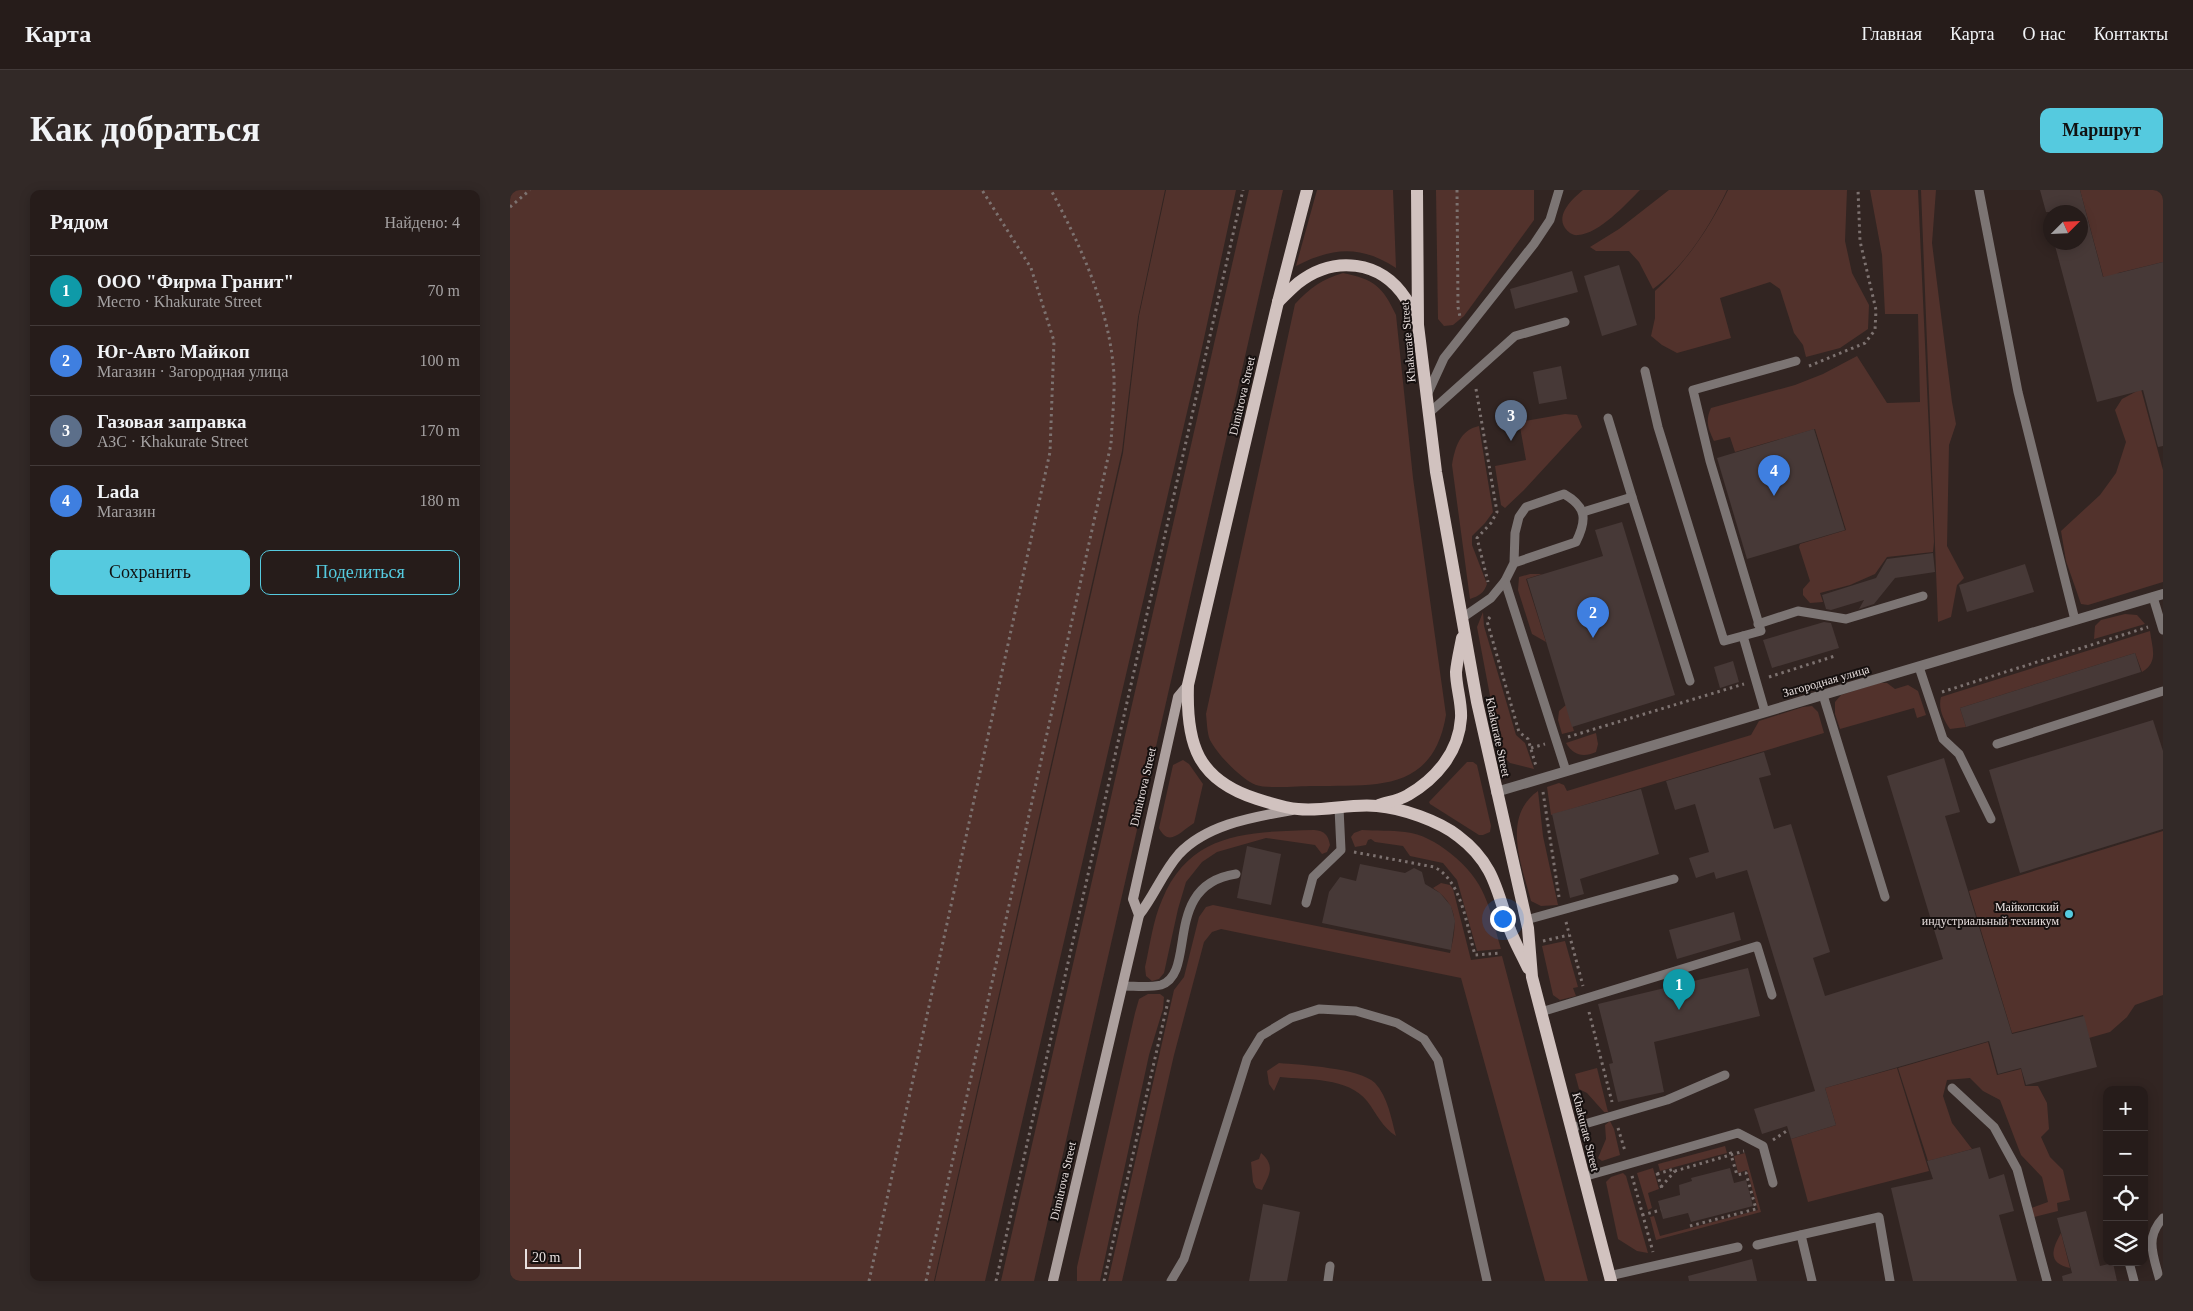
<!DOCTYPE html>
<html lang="ru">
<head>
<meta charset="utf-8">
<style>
  body { margin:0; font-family:"Times New Roman",serif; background:#322927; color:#f1f3f6 }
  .controls { position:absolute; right:15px; bottom:15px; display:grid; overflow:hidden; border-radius:10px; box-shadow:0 2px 12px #0003 }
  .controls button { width:45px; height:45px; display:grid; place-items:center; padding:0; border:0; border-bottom:1px solid #423a39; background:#261c1a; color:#f1f3f6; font:25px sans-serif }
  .compass { position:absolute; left:1533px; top:15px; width:45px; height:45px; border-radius:50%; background:#261c1a; box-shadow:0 2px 12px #0003; rotate:66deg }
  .scale { position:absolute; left:15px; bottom:12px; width:56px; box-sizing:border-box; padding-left:5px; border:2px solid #e8dfde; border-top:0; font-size:14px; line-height:18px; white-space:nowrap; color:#e8dfde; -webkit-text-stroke:4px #16100f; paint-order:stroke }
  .you { position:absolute; left:992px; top:728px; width:18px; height:18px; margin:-12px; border:4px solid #fff; border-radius:50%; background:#1a73e8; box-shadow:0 0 0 8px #1a73e833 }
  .badge { display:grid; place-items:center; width:32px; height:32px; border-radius:50%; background:#55cadf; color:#fff; font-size:16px; font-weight:700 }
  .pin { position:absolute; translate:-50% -41px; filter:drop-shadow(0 1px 2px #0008) }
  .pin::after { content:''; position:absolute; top:26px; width:18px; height:15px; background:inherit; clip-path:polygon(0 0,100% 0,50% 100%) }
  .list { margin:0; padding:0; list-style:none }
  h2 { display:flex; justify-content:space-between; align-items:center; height:65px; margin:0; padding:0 20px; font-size:21px }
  h2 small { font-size:16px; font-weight:400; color:#a4a1a2 }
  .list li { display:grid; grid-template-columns:32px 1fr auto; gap:15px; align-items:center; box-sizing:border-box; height:70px; padding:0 20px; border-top:1px solid #423a39 }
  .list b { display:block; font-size:19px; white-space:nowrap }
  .list p { margin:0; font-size:16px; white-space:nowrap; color:#a4a1a2 }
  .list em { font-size:16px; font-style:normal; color:#a4a1a2 }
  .actions { display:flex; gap:10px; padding:15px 20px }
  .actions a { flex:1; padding:11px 0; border:1px solid #55cadf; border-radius:10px; text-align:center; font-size:18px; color:#55cadf }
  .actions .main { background:#55cadf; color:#111 }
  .icon { flex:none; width:28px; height:28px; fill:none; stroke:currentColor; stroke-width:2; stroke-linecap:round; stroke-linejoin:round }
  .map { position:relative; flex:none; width:1653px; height:1091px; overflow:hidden; border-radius:10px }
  header { display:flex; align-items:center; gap:30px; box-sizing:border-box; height:70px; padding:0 25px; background:#261c1a; border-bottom:1px solid #423a39 }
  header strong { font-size:24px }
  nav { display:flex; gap:28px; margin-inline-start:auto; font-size:18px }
  .intro { display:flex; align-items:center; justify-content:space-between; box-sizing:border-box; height:120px; padding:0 30px }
  h1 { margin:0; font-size:35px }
  .button { padding:12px 22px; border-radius:10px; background:#55cadf; color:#111; font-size:18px; font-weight:700 }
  main { display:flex; gap:30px; padding:0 30px }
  aside { flex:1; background:#261c1a; border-radius:10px; box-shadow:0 2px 12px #0003 }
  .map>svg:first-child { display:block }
</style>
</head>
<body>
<header>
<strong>Карта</strong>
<nav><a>Главная</a><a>Карта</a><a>О нас</a><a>Контакты</a></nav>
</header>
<div class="intro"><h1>Как добраться</h1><a class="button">Маршрут</a></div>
<main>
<aside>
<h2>Рядом<small>Найдено: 4</small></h2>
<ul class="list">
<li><span class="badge" style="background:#0f9aa8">1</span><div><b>ООО &quot;Фирма Гранит&quot;</b><p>Место · Khakurate Street</p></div><em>70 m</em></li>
<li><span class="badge" style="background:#3f7fe0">2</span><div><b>Юг-Авто Майкоп</b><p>Магазин · Загородная улица</p></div><em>100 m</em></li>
<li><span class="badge" style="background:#5c6f8a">3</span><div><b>Газовая заправка</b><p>АЗС · Khakurate Street</p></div><em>170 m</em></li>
<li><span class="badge" style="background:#3f7fe0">4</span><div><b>Lada</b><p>Магазин</p></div><em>180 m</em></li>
</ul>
<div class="actions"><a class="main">Сохранить</a><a>Поделиться</a></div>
</aside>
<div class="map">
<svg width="1653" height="1091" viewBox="0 0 1653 1091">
  <rect width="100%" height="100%" fill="#322522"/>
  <g fill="#52322c">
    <polygon points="0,0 655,0 628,127 612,261 424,1091 0,1091"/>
    <polygon points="656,0 726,0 691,162 475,1091 425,1091 613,263 629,126"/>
    <polygon points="739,0 773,0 524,1091 491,1091"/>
    <path d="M807,0H883L886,78C851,55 823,57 786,76Z"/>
    <polygon points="926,0 1024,0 1024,30 954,126 943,135 934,136 928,129"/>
    <path d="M1073,0H1130C1116,14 1089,44 1068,45C1063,46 1058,42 1055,38C1046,24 1062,9 1073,0Z"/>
    <path d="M1159,0H1217C1200,36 1176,75 1143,99L1129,72L1119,61H1086L1080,57L1109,39Z"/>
    <path d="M1218,0H1337L1335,51L1342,83L1359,115L1358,139L1330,158L1296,167L1293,155L1284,143L1270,99L1260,92L1210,108L1221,148L1167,163L1152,155L1141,146L1145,128V101C1176,73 1200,37 1218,0Z"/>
    <path d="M1360,0H1408L1424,352L1423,362L1377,367L1365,384L1340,395L1310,403L1313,412L1300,413L1293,405V399L1300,391L1289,357L1290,354L1336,340L1305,239L1225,262L1220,247L1204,251C1198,238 1195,231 1201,218L1285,195L1313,184L1347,166L1377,213L1410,212L1408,124H1375L1372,65Z"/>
    <polygon points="1411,0 1426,0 1422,53 1442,212 1446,234 1439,255 1437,356 1454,388 1447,395 1441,427 1428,432"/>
    <polygon points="1570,0 1653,0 1653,72 1608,83 1598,104"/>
    <path d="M833,83C864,89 873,97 886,125L903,288L936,525C923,603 865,595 803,596C790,596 757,599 746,595C731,589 707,564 700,550C697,543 697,532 696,524L785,114C800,98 812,89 833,83Z"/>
    <polygon points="1631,199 1653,280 1653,392 1578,415 1571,414 1556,371 1551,341 1590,305 1606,283 1616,252 1605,220 1612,209"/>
    <polygon points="1055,224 1067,225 1072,237 1014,300 995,318 991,315 985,276 1016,270 1010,237 1015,231"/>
    <path d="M969,236L983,322L975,333L962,346V355L977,394C974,403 969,406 960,409L942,275C945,257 950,240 969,236Z"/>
    <polygon points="1020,384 1032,384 1016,389 1036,452 1022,444 1008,400 1009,387"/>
    <polygon points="973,422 974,436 1006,545 1015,553 1024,579 1000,573 991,564 967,437"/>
    <polygon points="1615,424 1627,425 1635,434 1584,449 1585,436 1591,430"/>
    <path d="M1640,441C1642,458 1649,472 1632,482L1625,463L1450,518L1456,537L1440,539C1433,529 1428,518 1431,507Z"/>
    <polygon points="1369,493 1377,493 1385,499 1398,495 1408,501 1416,525 1407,528 1404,518 1330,539 1325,524 1325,512 1331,505"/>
    <polygon points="1056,515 1064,541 1052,544 1048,530 1049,521"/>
    <polygon points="1302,516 1308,522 1314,543 1041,625 1037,597 1049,593 1054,595 1057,601 1241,545 1249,531 1293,517"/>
    <path d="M1086,543L1088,554L1086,562C1073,568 1063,565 1056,553Z"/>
    <path d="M673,570L679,574L693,594L684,633C671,641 659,658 649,638L663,575Z"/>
    <polygon points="957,572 963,572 967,575 981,636 980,642 973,645 969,645 920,614 919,612"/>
    <path d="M1028,601L1033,646L1048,715L1031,716L1021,711C1012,676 991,627 1028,601Z"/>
    <path d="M804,640C815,641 818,645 820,655L817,662L812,664L805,655L756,648L707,662L692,672L676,692L668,719L654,783L649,789L642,791L636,786L635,777C640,755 643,730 652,710C680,641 740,642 804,640Z"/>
    <path d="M852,640C866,641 881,640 895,642C912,644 926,652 940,663C976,691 979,717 991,759L967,761L947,690L933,673L900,666L893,656L865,652L861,649L858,650L856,655L845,657L841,647L844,643Z"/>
    <polygon points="1653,641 1653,805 1625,815 1617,827 1600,842 1579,848 1573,825 1502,843 1459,701"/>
    <path d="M931,693L940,695L943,699L961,770L992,766L1078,1091H1035L951,788L711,739L702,742L694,752L664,865L612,1091H598L664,800L674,787L689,727L696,717L703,715L940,763C947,735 949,715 923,698Z"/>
    <polygon points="1055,751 1068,797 1063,798 1066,806 1050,810 1043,805 1032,756"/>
    <polygon points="638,804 650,804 654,807 653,819 639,865 590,1091 567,1091 567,1077 625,823 629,809"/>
    <polygon points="1478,852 1487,885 1511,879 1515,896 1528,896 1537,913 1539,939 1531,947 1540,967 1553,980 1560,1010 1547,1013 1548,1021 1524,1027 1521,1018 1538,1012 1532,987 1511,965 1490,910 1473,901 1460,888 1437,890 1433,906 1442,933 1462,959 1418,971 1388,878"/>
    <path d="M769,873C791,875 850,878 865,893C878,907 881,928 886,946C872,937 867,924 857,911C838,887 798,890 770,887L764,901L759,894L757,881Z"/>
    <polygon points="1087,878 1098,922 1094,922 1077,903 1069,899 1065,884"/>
    <polygon points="1387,878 1419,981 1298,1012 1281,949 1326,935 1315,898"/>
    <polygon points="1100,931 1104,939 1110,965 1092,971 1088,968 1096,949 1095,935"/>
    <polygon points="1215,956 1217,963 1150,981 1148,974"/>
    <path d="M751,963C766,976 759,985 752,1000L746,998L743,992L741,972L749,969Z"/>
    <polygon points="1235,963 1251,1022 1146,1050 1140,1027 1144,1026 1150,1046 1248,1020 1237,980 1228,983 1224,966"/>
    <polygon points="1143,978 1149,999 1138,1003 1142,1018 1138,1020 1127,983"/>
    <polygon points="1113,983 1116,986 1138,1063 1127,1061 1108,1049 1096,992 1101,987"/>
    <path d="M1551,1043L1560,1078C1537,1073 1542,1059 1551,1043Z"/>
  </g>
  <g fill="#473937">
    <polygon points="1530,0 1570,0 1593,87 1653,72 1653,256 1648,257 1633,200 1587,212 1544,52 1570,52 1570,22 1536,22"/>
    <polygon points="1109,75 1127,135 1092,146 1074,86"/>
    <polygon points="1062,81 1068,102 1005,119 1000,99"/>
    <polygon points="1051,176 1057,209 1029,214 1023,182"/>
    <polygon points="1304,239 1335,340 1237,369 1207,268"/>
    <polygon points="1112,332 1165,505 1062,537 1017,389 1093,366 1085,340"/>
    <polygon points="1423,363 1425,382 1385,388 1364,414 1349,419 1354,410 1321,420 1316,419 1312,405 1366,388 1377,369"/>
    <polygon points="1515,374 1524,402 1457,422 1449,395"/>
    <polygon points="1314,432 1321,433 1329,458 1262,478 1253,450"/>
    <polygon points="1625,463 1631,482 1456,537 1450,518"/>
    <polygon points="1223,471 1229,492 1210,498 1204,477"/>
    <polygon points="1643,530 1653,561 1653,639 1510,683 1479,580"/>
    <polygon points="1254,562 1261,585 1249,588 1264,639 1281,634 1320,762 1303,768 1315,806 1433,769 1377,586 1434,568 1450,622 1435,626 1502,844 1574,826 1587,877 1516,895 1511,878 1488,884 1479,851 1315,898 1326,935 1281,949 1277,936 1252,944 1244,919 1305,901 1237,680 1206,689 1204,682 1186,688 1179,668 1199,662 1185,614 1165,620 1156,591"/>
    <polygon points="1131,599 1149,664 1070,689 1074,704 1060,708 1042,624"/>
    <polygon points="737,656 771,664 761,715 727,708"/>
    <polygon points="850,674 895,683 904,678 912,682 915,694 930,703 941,716 945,731 941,760 812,733 819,702 830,687 846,691"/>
    <polygon points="1224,722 1231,750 1167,769 1159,740"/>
    <polygon points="1238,778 1250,826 1144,852 1154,902 1108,912 1099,874 1103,873 1088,814"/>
    <polygon points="1470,957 1479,989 1494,984 1504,1021 1489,1025 1507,1091 1403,1091 1381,998 1423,989 1417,971"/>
    <polygon points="1220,978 1224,993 1236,990 1243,1016 1181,1032 1178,1023 1153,1029 1148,1011 1170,1005 1169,995 1182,991 1181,988"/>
    <polygon points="753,1014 790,1022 777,1091 739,1091"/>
    <polygon points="1576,1021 1590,1076 1603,1073 1607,1091 1553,1091 1552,1086 1562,1083 1547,1028"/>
    <polygon points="1242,1069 1247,1091 1179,1091 1178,1086"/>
  </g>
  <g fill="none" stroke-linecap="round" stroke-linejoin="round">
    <g stroke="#7d7270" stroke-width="3" stroke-dasharray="2.5 4" stroke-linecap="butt">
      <polyline points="947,0 948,117 950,127"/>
      <polyline points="0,17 20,0"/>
      <polyline points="1299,176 1355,153 1365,140 1366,120 1350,51 1348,0"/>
      <polyline points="966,199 987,322 981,333 967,348 978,392"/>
      <polyline points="980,427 977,431 1009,542 1018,549 1026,576"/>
      <polyline points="1259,487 1325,466"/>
      <polyline points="1432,502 1638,437"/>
      <polyline points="1058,547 1234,494"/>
      <polyline points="1021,558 1035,554"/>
      <polyline points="1033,602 1049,707"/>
      <path d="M844,662L924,677C952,690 957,738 965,765L990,763"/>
      <polyline points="1056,732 1073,796"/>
      <polyline points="1033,751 1059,745"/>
      <polyline points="1079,822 1102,912"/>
      <polyline points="1108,938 1115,961"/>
      <polyline points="1263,950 1278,940"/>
      <polyline points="1147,983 1152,999"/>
      <polyline points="1147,984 1164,979 1165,981 1234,961"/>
      <polyline points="1122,986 1143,1062"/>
      <polyline points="1151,997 1165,981"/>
      <polyline points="1132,1025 1151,1020"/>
      <polyline points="1180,1036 1246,1019 1236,983 1227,985 1219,958"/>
      <polyline points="359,1091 540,262 544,151 521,78 472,0"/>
      <path d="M416,1091L601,254C602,228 606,199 603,173C596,110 570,55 541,0"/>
      <polyline points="486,1091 733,0"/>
      <polyline points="594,1091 659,807"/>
    </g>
    <g stroke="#7c7574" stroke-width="9">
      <polyline points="1469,0 1508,202 1565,430"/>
      <polyline points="1135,181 1148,237 1214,451 1251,441 1200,271 1183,200 1286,171"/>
      <polyline points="917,205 934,168 1024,54 1040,30 1049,0"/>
      <polyline points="919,223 1005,146 1055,132"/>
      <polyline points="1098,228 1122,307"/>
      <polyline points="1073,322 1122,307 1180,491"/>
      <path d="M1004,373L1066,352C1077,330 1077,317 1054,304L1016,317L1009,327L1005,343L1004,373L995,391L1056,581"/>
      <polyline points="1643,407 1653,440"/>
      <polyline points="952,428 981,408 995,391"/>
      <polyline points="1248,434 1288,421 1336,429 1413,406"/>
      <polyline points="1233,446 1255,522"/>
      <polyline points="1409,477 1433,549 1449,564 1481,629"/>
      <polyline points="1313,505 1375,707"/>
      <polyline points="1487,554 1653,501"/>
      <polyline points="796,713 803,687 831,660 829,618"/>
      <polyline points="1016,730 1164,689"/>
      <path d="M613,796C625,796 639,798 651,795C688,783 651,695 726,684"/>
      <polyline points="1031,822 1247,756 1262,805"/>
      <polyline points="1442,898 1484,937 1507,979 1537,1091"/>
      <polyline points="1061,938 1157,910 1215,885"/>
      <polyline points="1073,987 1228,943 1253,956 1263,993"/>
      <polyline points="1291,1045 1302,1091"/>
      <polyline points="1247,1055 1369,1027 1380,1091"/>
      <polyline points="1619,1072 1624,1091"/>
      <polyline points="1099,1086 1228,1057"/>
      <polyline points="661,1091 674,1069 737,869 751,846 781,828 809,819 846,821 887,833 914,849 928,870 977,1091"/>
      <polyline points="818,1091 820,1076"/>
      <path d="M1650,1091C1644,1067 1634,1048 1653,1028"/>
    </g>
    <polyline stroke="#7c7574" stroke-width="10" points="986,602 1653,404"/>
    <g stroke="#aca09e" stroke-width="10">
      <path d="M629,725C644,706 653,682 669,664C697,634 744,627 782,620"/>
      <polyline points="543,1091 629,725 623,709 668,507 678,495"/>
    </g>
    <g stroke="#d1c2bf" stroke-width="12">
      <path d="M797,0L768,112L678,495C676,554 687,590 747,609C760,613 775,618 788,619C814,622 841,613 867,616C892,618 929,631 948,646C984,673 987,701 1000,740C1005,753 1012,765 1018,778"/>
      <polyline points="907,0 908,135 926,282 967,512 1018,738 1022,787 1101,1091"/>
      <path d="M768,112C775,105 781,99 788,93C824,65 871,70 896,109C900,115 903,123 906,130"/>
      <path d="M869,615C878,612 890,610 898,605C926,589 949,562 951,528C952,513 946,497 946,482C947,471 950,459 952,448"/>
    </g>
  </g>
  <circle fill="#55cadf" stroke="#16100f" stroke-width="2" cx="1559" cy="724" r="5"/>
  <g text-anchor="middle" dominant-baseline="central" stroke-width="4" stroke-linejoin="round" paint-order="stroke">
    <g font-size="12" fill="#e8dfde" stroke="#16100f">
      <text transform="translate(898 152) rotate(-95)">Khakurate Street</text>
      <text transform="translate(732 206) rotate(-77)">Dimitrova Street</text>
      <text transform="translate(1316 491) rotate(-16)">Загородная улица</text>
      <text transform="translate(988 547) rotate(78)">Khakurate Street</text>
      <text transform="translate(633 597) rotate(-77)">Dimitrova Street</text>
      <text transform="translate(1076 942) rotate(76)">Khakurate Street</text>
      <text transform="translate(553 991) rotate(-77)">Dimitrova Street</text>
    </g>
    <g font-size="12" fill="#e8dfde" stroke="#16100f" text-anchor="end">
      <text x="1549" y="717">Майкопский<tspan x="1549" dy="14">индустриальный техникум</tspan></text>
    </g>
  </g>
</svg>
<div class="controls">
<button>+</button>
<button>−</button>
<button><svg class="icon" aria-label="locate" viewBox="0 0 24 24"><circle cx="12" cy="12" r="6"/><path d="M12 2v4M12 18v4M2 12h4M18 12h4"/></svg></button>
<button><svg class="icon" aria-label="layers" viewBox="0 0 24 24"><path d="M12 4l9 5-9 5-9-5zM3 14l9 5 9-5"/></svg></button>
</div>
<svg class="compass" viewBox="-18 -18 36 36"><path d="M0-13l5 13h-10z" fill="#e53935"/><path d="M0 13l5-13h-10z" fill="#a4a1a2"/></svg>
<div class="scale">20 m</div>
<div class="you"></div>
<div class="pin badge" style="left:1169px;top:820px;background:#0f9aa8">1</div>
<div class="pin badge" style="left:1083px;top:448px;background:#3f7fe0">2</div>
<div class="pin badge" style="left:1001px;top:251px;background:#5c6f8a">3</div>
<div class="pin badge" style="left:1264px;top:306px;background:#3f7fe0">4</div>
</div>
</main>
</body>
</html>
